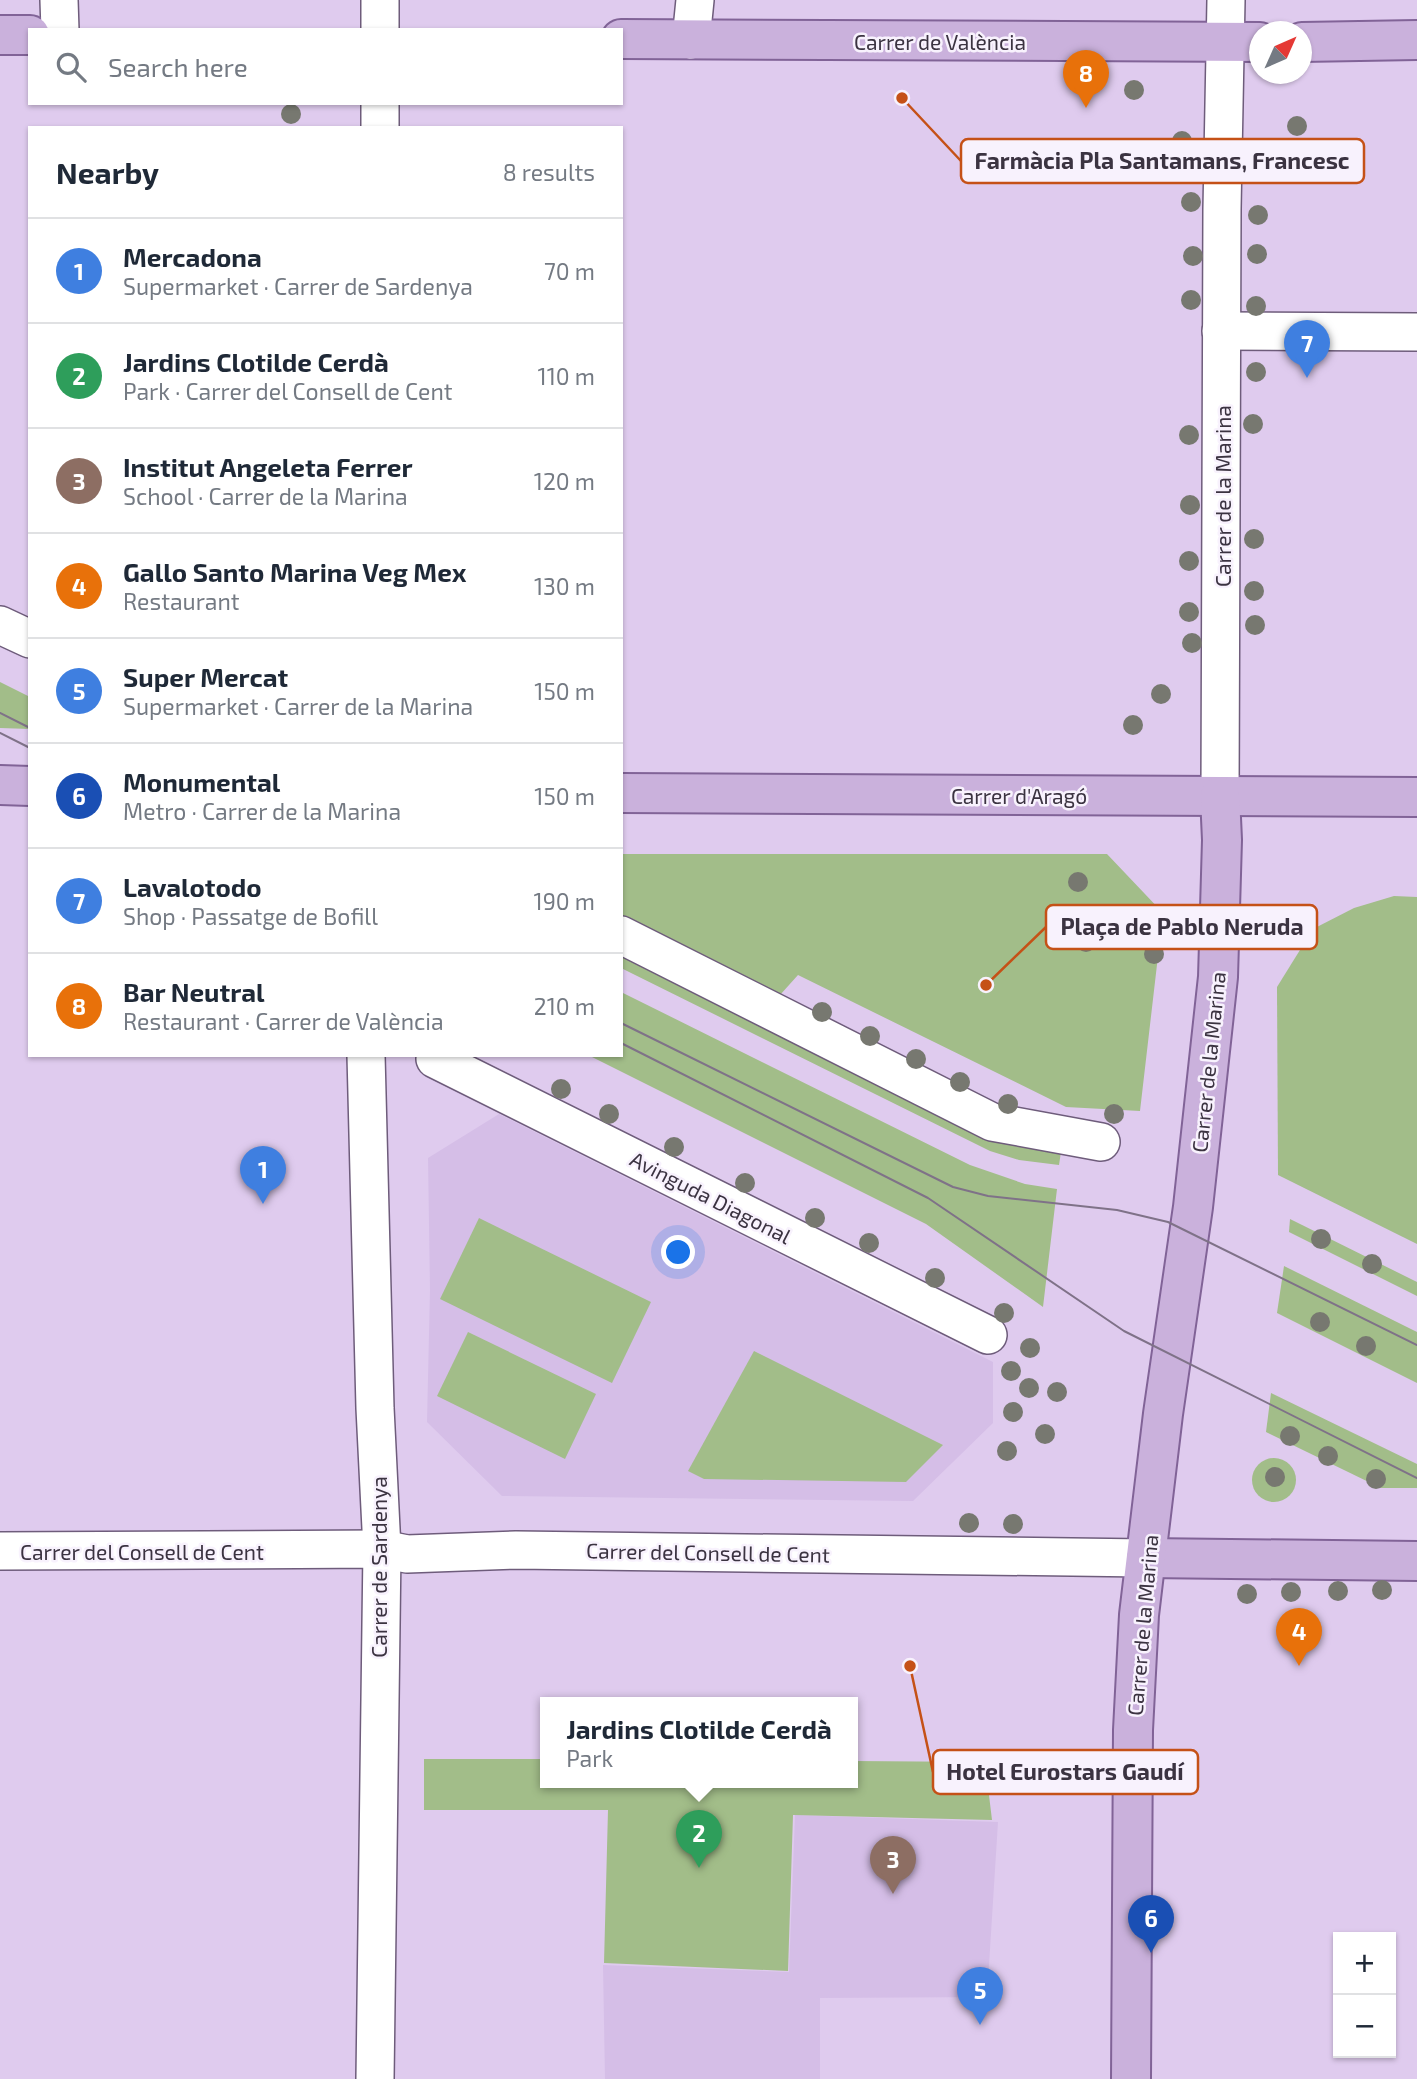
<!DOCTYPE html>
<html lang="en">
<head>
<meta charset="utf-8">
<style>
  body { margin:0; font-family:"Exo 2",sans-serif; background:#f2f2f3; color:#1f2937 }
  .controls { position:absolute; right:21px; bottom:21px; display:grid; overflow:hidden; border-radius:0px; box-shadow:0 2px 5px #0004 }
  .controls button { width:63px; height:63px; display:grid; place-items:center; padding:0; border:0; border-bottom:2px solid #e0e1e3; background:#fff; color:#1f2937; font:35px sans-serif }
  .compass { position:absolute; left:1249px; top:21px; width:63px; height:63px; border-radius:50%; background:#fff; box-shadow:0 2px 5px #0004; rotate:45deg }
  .you { position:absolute; left:679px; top:1253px; width:24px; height:24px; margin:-18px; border:5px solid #fff; border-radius:50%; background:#1a73e8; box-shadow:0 0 0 10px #1a73e833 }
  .badge { display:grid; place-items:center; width:46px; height:46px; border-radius:50%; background:#d93025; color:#fff; font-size:23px; font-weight:700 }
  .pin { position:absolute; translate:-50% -58px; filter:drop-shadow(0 2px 4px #0008) }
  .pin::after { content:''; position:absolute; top:37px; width:24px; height:21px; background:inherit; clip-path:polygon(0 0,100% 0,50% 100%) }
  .popup { position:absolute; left:540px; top:1697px; width:318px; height:91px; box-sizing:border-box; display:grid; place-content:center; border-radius:0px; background:#fff; filter:drop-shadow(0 2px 5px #0005); font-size:23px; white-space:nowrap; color:#747a83 }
  .popup b { font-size:26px; color:#1f2937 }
  .popup::after { content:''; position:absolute; left:50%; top:100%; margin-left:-14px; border:14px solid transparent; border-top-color:#fff }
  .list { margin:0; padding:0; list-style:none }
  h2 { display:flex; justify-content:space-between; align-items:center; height:91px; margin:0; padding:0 28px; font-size:30px }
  h2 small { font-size:23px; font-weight:400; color:#747a83 }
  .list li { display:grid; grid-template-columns:46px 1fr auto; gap:21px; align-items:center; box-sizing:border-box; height:105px; padding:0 28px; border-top:2px solid #e0e1e3 }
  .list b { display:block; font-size:26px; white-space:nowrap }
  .list p { margin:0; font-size:23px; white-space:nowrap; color:#747a83 }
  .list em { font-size:23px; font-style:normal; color:#747a83 }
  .icon { flex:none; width:38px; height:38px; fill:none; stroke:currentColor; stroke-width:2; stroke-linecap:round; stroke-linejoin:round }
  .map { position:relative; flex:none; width:1417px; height:2079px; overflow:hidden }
  .search { position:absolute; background:#fff; box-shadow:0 2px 5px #0004; left:28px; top:28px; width:595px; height:77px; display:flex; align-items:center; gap:18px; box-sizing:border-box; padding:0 24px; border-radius:0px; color:#747a83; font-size:26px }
  .panel { position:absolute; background:#fff; box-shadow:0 2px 5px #0004; left:28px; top:126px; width:595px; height:931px; border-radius:0px }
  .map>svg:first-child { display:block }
</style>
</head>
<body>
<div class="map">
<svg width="1417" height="2079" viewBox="0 0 1417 2079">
  <rect width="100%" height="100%" fill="#dfcbee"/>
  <g fill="#d5bee7">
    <polygon points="499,1114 993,1362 993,1423 913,1501 502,1496 427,1422 430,1290 428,1158"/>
    <polygon points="795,1815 998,1822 987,1997 820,1998 820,2079 605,2079 603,1965 789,1972"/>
  </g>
  <g fill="#a2bd89">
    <polygon points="0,682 30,697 30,729 0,728"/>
    <polygon points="621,854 1107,854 1163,913 1140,1111 1066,1107 798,975 780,995 621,916"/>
    <polygon points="1394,896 1417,897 1417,1244 1278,1175 1277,987 1313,929 1354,908"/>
    <polygon points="621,953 1001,1141 1061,1152 1059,1165 1019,1160 990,1151 621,968"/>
    <polygon points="621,992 970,1165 1025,1184 1057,1189 1043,1307 926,1224 588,1055 621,1055"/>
    <polygon points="479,1218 651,1302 612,1383 440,1299"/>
    <polygon points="1290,1219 1417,1282 1417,1296 1289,1232"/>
    <polygon points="1284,1266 1417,1332 1417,1383 1277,1313"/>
    <polygon points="468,1332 596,1394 565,1459 437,1396"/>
    <polygon points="754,1351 943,1445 906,1482 704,1479 688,1471"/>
    <polygon points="1271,1393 1417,1464 1417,1488 1381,1488 1266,1432"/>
    <circle cx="1274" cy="1480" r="22"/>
    <polygon points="424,1759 545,1759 545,1782 853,1782 853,1761 985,1762 992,1820 793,1815 788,1971 604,1963 608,1810 424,1810"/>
  </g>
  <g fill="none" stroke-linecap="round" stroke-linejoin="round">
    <g stroke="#6e5c7b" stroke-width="40">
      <g id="minor">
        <polyline points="59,0 60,30"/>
        <polyline points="380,30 380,0"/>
        <polyline points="691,40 695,0"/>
        <polyline points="380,128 380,103"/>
        <polyline points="1221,331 1417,332"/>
        <polyline points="0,625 30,639"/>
        <polyline points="1220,796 1222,209 1226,0"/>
        <polyline points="621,935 992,1122 1101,1142"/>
        <polyline points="366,1055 375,1408 382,1549 375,2079"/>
        <polyline points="435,1059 988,1335"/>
        <polyline points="0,1551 382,1549 407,1554 516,1550 1146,1558"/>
      </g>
    </g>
    <g stroke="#816397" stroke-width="42">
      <g id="major">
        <polyline points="0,35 30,35"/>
        <polyline points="621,39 1260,42"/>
        <polyline points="1302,42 1417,40"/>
        <polyline points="0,785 30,786"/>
        <polyline points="621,793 1417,797"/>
        <polyline points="1146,1558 1417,1561"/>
        <polyline points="1131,2079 1133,1730 1139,1615 1163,1414 1193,1207 1218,977 1222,840 1220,796"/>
      </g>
    </g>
    <use href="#minor" stroke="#fff" stroke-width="37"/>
    <use href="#major" stroke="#cab1dc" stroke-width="38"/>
    <g stroke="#7f7288" stroke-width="2">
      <polyline points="0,713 30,728"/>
      <polyline points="0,733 30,748"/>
      <polyline points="621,1023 953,1187 988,1196 1117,1210 1168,1222 1417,1345"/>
      <polyline points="621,1043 928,1198 1124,1331 1417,1478"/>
    </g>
  </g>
  <g fill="#777870">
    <circle cx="1134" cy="90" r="10"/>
    <circle cx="291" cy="114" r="10"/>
    <circle cx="1297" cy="126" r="10"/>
    <circle cx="1182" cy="141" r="10"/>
    <circle cx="1276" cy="149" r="10"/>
    <circle cx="1191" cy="202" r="10"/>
    <circle cx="1258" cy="215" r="10"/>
    <circle cx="1257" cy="254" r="10"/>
    <circle cx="1193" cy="256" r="10"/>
    <circle cx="1191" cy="300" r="10"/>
    <circle cx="1256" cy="306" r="10"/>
    <circle cx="1256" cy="372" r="10"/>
    <circle cx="1253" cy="424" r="10"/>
    <circle cx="1189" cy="435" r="10"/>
    <circle cx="1190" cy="505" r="10"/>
    <circle cx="1254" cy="539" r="10"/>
    <circle cx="1189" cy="561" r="10"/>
    <circle cx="1254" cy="591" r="10"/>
    <circle cx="1189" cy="612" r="10"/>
    <circle cx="1255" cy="625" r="10"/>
    <circle cx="1192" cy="643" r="10"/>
    <circle cx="1161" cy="694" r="10"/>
    <circle cx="1133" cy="725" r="10"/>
    <circle cx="1078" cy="882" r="10"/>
    <circle cx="1125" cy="934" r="10"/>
    <circle cx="1086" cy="942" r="10"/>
    <circle cx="1154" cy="954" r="10"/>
    <circle cx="822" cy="1012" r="10"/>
    <circle cx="870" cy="1036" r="10"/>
    <circle cx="916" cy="1059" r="10"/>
    <circle cx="960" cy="1082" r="10"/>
    <circle cx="561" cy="1089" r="10"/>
    <circle cx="1008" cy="1104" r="10"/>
    <circle cx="609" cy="1114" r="10"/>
    <circle cx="1114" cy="1114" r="10"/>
    <circle cx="674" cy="1147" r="10"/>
    <circle cx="745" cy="1183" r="10"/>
    <circle cx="815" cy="1218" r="10"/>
    <circle cx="1321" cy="1239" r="10"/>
    <circle cx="869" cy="1243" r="10"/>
    <circle cx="1372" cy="1264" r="10"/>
    <circle cx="935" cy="1278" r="10"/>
    <circle cx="1004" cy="1313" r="10"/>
    <circle cx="1320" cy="1322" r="10"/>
    <circle cx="1366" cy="1346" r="10"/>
    <circle cx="1030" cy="1348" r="10"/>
    <circle cx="1011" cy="1371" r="10"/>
    <circle cx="1029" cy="1388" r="10"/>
    <circle cx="1057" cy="1392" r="10"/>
    <circle cx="1013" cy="1412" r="10"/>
    <circle cx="1045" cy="1434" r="10"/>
    <circle cx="1290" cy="1436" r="10"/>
    <circle cx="1007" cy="1451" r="10"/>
    <circle cx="1328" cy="1456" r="10"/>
    <circle cx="1275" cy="1477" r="10"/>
    <circle cx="1376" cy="1479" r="10"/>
    <circle cx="969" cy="1523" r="10"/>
    <circle cx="1013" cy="1524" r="10"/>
    <circle cx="1382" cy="1590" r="10"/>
    <circle cx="1338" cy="1591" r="10"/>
    <circle cx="1291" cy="1592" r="10"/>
    <circle cx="1247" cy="1594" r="10"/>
  </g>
  <g text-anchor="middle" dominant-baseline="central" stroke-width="5" stroke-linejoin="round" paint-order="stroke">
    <g font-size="21" fill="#3b3341" stroke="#f8f2fd">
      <text x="940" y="41">Carrer de València</text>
      <text transform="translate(1222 496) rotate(-90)">Carrer de la Marina</text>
      <text x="1019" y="795">Carrer d'Aragó</text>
      <text transform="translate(1208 1062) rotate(-84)">Carrer de la Marina</text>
      <text transform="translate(711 1197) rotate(27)">Avinguda Diagonal</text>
      <text x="142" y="1551">Carrer del Consell de Cent</text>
      <text transform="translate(708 1552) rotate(1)">Carrer del Consell de Cent</text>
      <text transform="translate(378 1567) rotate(-90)">Carrer de Sardenya</text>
      <text transform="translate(1142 1625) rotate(-85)">Carrer de la Marina</text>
    </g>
  </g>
  <path fill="none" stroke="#c55117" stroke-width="2.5" d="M902 98L961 161M986 985L1046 927M910 1666L933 1772"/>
  <g fill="#c55117" stroke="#f8f2fd" stroke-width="2.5">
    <circle cx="902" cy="98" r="7"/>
    <circle cx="986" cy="985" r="7"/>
    <circle cx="910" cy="1666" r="7"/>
  </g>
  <g fill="#f8f2fd" stroke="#c55117" stroke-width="2.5">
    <rect x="961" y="139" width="403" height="44" rx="7"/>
    <rect x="1046" y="905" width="271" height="44" rx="7"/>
    <rect x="933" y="1750" width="265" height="44" rx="7"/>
  </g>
  <g font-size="23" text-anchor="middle" font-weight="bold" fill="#3b3341">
    <text x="1162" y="169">Farmàcia Pla Santamans, Francesc</text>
    <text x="1182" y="935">Plaça de Pablo Neruda</text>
    <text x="1065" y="1780">Hotel Eurostars Gaudí</text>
  </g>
</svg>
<div class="controls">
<button>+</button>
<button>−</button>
</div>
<svg class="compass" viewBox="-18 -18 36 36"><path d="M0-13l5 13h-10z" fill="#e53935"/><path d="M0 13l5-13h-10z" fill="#747a83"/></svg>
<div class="you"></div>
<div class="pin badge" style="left:263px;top:1204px;background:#3f7fe0">1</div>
<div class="pin badge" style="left:699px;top:1868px;background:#2e9e5b">2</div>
<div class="popup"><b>Jardins Clotilde Cerdà</b>Park</div>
<div class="pin badge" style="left:893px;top:1894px;background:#8d6e63">3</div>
<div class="pin badge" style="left:1299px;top:1666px;background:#e8710a">4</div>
<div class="pin badge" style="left:980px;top:2025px;background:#3f7fe0">5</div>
<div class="pin badge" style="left:1151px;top:1953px;background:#1a4fb4">6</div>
<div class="pin badge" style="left:1307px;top:378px;background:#3f7fe0">7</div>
<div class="pin badge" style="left:1086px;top:108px;background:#e8710a">8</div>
<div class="search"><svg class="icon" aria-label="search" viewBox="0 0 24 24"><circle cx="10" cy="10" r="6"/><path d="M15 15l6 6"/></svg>Search here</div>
<section class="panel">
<h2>Nearby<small>8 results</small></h2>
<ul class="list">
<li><span class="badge" style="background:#3f7fe0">1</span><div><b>Mercadona</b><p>Supermarket · Carrer de Sardenya</p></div><em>70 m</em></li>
<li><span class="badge" style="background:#2e9e5b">2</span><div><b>Jardins Clotilde Cerdà</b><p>Park · Carrer del Consell de Cent</p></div><em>110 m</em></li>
<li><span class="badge" style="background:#8d6e63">3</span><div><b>Institut Angeleta Ferrer</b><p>School · Carrer de la Marina</p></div><em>120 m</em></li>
<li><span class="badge" style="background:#e8710a">4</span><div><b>Gallo Santo Marina Veg Mex</b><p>Restaurant</p></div><em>130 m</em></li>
<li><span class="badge" style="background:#3f7fe0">5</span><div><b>Super Mercat</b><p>Supermarket · Carrer de la Marina</p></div><em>150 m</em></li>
<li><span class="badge" style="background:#1a4fb4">6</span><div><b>Monumental</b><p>Metro · Carrer de la Marina</p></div><em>150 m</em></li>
<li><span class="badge" style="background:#3f7fe0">7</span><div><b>Lavalotodo</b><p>Shop · Passatge de Bofill</p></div><em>190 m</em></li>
<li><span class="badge" style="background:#e8710a">8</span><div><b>Bar Neutral</b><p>Restaurant · Carrer de València</p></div><em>210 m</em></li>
</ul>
</section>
</div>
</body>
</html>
